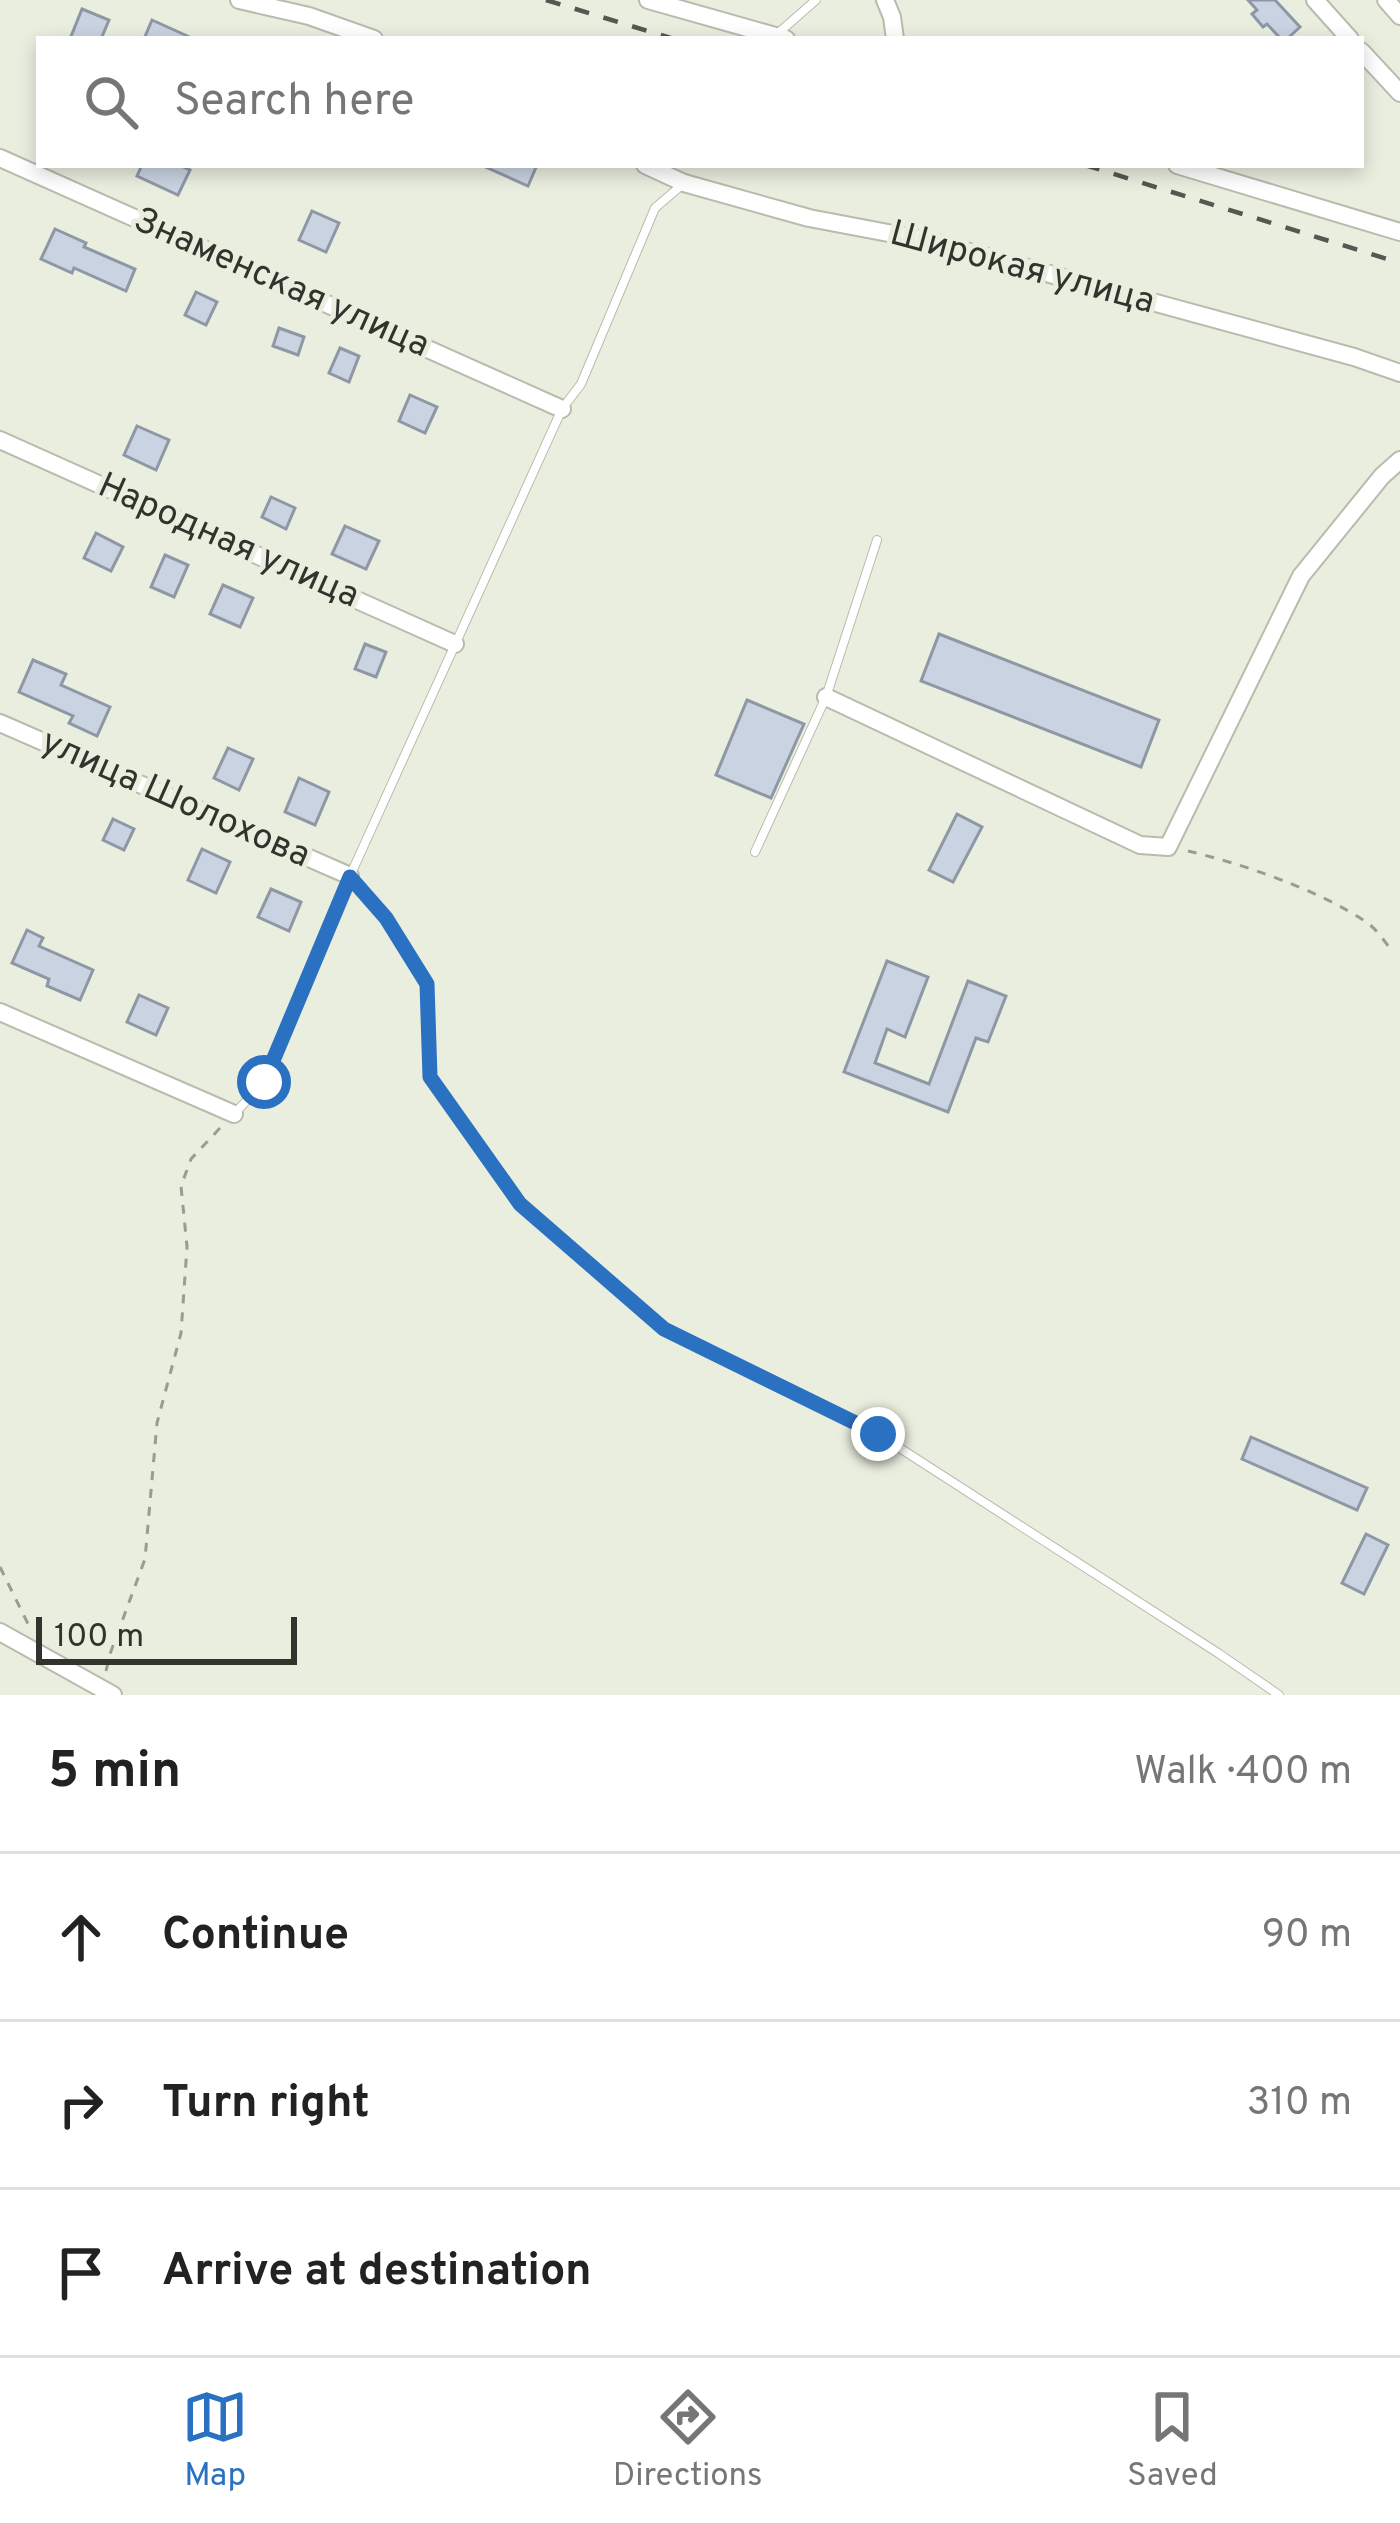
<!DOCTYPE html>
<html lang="en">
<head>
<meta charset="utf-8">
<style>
  body { margin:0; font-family:Overpass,sans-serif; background:#f6f6f6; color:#222 }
  .scale { position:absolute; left:36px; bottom:30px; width:261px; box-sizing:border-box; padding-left:12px; border:6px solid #31332d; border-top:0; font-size:33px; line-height:42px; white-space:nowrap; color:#31332d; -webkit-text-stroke:9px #e9eedf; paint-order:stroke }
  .stop { position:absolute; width:36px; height:36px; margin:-27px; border:9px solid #2b71c2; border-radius:50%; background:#fff }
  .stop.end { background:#2b71c2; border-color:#fff; box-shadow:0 3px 12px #0008 }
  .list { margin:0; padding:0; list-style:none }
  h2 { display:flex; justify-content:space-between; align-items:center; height:156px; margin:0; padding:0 48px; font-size:51px }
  h2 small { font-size:39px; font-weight:400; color:#767676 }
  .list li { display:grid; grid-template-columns:78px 1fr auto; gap:36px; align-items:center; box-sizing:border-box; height:168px; padding:0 48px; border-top:3px solid #e0e0e0 }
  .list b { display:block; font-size:45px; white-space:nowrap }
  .list em { font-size:39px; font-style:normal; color:#767676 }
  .icon { flex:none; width:66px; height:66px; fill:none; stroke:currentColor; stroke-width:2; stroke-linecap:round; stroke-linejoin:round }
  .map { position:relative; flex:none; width:1400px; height:1695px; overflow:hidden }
  .search { position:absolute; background:#fff; box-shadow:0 6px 18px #0003; left:36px; right:36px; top:36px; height:132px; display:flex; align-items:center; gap:30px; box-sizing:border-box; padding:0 42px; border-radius:0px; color:#767676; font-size:45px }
  .sheet { height:660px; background:#fff }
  nav { display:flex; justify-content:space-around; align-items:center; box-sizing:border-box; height:168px; border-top:3px solid #e0e0e0; background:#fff; font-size:33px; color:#767676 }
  nav a { display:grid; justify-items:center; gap:6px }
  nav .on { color:#2b71c2 }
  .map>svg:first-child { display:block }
</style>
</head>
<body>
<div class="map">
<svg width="1400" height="1695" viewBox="0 0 1400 1695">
  <rect width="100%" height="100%" fill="#e9eedf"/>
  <g fill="#c9d3e1" stroke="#8e98a5" stroke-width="3">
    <polygon points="1248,0 1275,0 1300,27 1287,39 1281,39 1267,24 1263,27 1252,14 1257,10"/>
    <polygon points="82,9 109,20 101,39 70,39"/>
    <polygon points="152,20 194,39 144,39"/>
    <polygon points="142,165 179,165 190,170 178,195 137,176"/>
    <polygon points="481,165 537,165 528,186"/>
    <polygon points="312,211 339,223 326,252 299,240"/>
    <polygon points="55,229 86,243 84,247 135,269 126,291 74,268 72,273 41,259"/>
    <polygon points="196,292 217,302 206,325 185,315"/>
    <polygon points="279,328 304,337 298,355 273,346"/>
    <polygon points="340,348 359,356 349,382 329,373"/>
    <polygon points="410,395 437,407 425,433 399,421"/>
    <polygon points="137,426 169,440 156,470 124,455"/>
    <polygon points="271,497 295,508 286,529 262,517"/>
    <polygon points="345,526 379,541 366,569 332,554"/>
    <polygon points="96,533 123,547 111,571 84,558"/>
    <polygon points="165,555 188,565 174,597 151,587"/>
    <polygon points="223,585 253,598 240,627 210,614"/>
    <polygon points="939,634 1159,720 1141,767 921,681"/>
    <polygon points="365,644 386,652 376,677 355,669"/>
    <polygon points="33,660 66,674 61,685 110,707 97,736 69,723 73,716 19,692"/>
    <polygon points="747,700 804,724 771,798 716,775"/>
    <polygon points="228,748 253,759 239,790 214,778"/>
    <polygon points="299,778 329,792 315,825 285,812"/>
    <polygon points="957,814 982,827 953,882 929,870"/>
    <polygon points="113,819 134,829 124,850 103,840"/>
    <polygon points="202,849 230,862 216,893 188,880"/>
    <polygon points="271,889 301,902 289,931 258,917"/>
    <polygon points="27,930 43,938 39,946 93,970 80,1000 47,986 49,979 12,963"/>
    <polygon points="887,961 928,977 905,1037 887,1029 875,1063 929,1084 968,981 1006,996 988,1042 976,1038 948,1112 844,1072"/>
    <polygon points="139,995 168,1008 156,1035 127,1022"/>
    <polygon points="1251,1437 1367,1488 1357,1510 1242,1459"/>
    <polygon points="1366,1534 1388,1545 1364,1594 1342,1583"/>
  </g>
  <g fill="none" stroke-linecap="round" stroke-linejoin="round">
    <g stroke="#b7bcad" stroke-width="10">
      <g id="service">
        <polyline points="776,35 816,0"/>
        <polyline points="755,852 826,697 877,540"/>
        <polyline points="234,1114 264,1082 350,876 562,409 581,384 655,208 683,184"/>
        <polyline points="878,1434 1218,1653 1279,1695"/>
      </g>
    </g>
    <g stroke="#b7bcad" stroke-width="20">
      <g id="minor">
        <polyline points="239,0 309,16 374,39"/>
        <polyline points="648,0 786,39"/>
        <polyline points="885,0 892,17 895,39"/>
        <polyline points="1315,0 1350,39"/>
        <polyline points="1386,0 1400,16"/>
        <polyline points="1361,51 1400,93"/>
        <polyline points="0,158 562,409"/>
        <polyline points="645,165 684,183 809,218 925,240 1354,357 1400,373"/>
        <polyline points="1177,165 1400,232"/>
        <polyline points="0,440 455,644"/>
        <polyline points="826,697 1140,845 1168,847 1301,576 1382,476 1400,460"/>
        <polyline points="0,723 350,876"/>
        <polyline points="0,1012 234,1114"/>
        <polyline points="0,1632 113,1695"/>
      </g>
    </g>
    <g stroke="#999c91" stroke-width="3" stroke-dasharray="9 9" stroke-linecap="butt">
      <path d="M1188,851C1243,864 1319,890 1366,922C1377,929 1384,941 1392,951"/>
      <polyline points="362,891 385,918 427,984 430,1077 521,1205 664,1329 865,1428"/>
      <polyline points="0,1567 31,1630"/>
      <polyline points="106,1671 110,1654 145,1559 157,1423 181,1333 187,1247 181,1186 191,1159 220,1128"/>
    </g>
    <use href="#service" stroke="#fff" stroke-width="8"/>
    <use href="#minor" stroke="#fff" stroke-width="16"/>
    <g stroke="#555750" stroke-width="4.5" stroke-dasharray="15 15" stroke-linecap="butt">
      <polyline points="546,0 674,39"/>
      <polyline points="1085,165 1400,263"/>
    </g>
  </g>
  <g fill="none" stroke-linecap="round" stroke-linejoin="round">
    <polyline stroke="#2b71c2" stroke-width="15" points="264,1082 350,877 386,918 427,984 430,1077 520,1204 664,1329 878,1434"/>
  </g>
  <g text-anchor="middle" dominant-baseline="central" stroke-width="10" stroke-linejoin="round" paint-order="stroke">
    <g font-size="36" fill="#31332d" stroke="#e9eedf">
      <text transform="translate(1022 269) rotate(15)">Широкая улица</text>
      <text transform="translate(281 284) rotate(24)">Знаменская улица</text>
      <text transform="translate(228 542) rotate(24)">Народная улица</text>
      <text transform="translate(175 800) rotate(24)">улица Шолохова</text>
    </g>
  </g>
</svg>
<div class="scale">100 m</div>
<div class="stop" style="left:264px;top:1082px"></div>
<div class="stop end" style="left:878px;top:1434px"></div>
<div class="search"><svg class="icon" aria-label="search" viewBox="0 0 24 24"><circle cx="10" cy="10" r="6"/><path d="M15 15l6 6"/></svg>Search here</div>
</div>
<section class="sheet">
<h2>5 min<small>Walk · 400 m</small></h2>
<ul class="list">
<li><svg class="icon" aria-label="ahead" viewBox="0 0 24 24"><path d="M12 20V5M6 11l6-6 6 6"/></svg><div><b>Continue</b></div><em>90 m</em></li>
<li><svg class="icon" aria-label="right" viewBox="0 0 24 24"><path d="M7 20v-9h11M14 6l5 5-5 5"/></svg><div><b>Turn right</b></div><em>310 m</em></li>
<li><svg class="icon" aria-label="arrive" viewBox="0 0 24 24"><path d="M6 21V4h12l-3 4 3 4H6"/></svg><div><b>Arrive at destination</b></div></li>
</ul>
</section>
<nav>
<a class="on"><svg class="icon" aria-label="map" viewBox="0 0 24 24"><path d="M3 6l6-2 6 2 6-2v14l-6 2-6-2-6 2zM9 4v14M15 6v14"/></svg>Map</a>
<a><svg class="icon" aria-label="directions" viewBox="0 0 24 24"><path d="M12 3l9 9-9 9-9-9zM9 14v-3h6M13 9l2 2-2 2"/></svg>Directions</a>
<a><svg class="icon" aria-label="saved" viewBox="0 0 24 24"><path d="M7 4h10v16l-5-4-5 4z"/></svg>Saved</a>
</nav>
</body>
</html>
